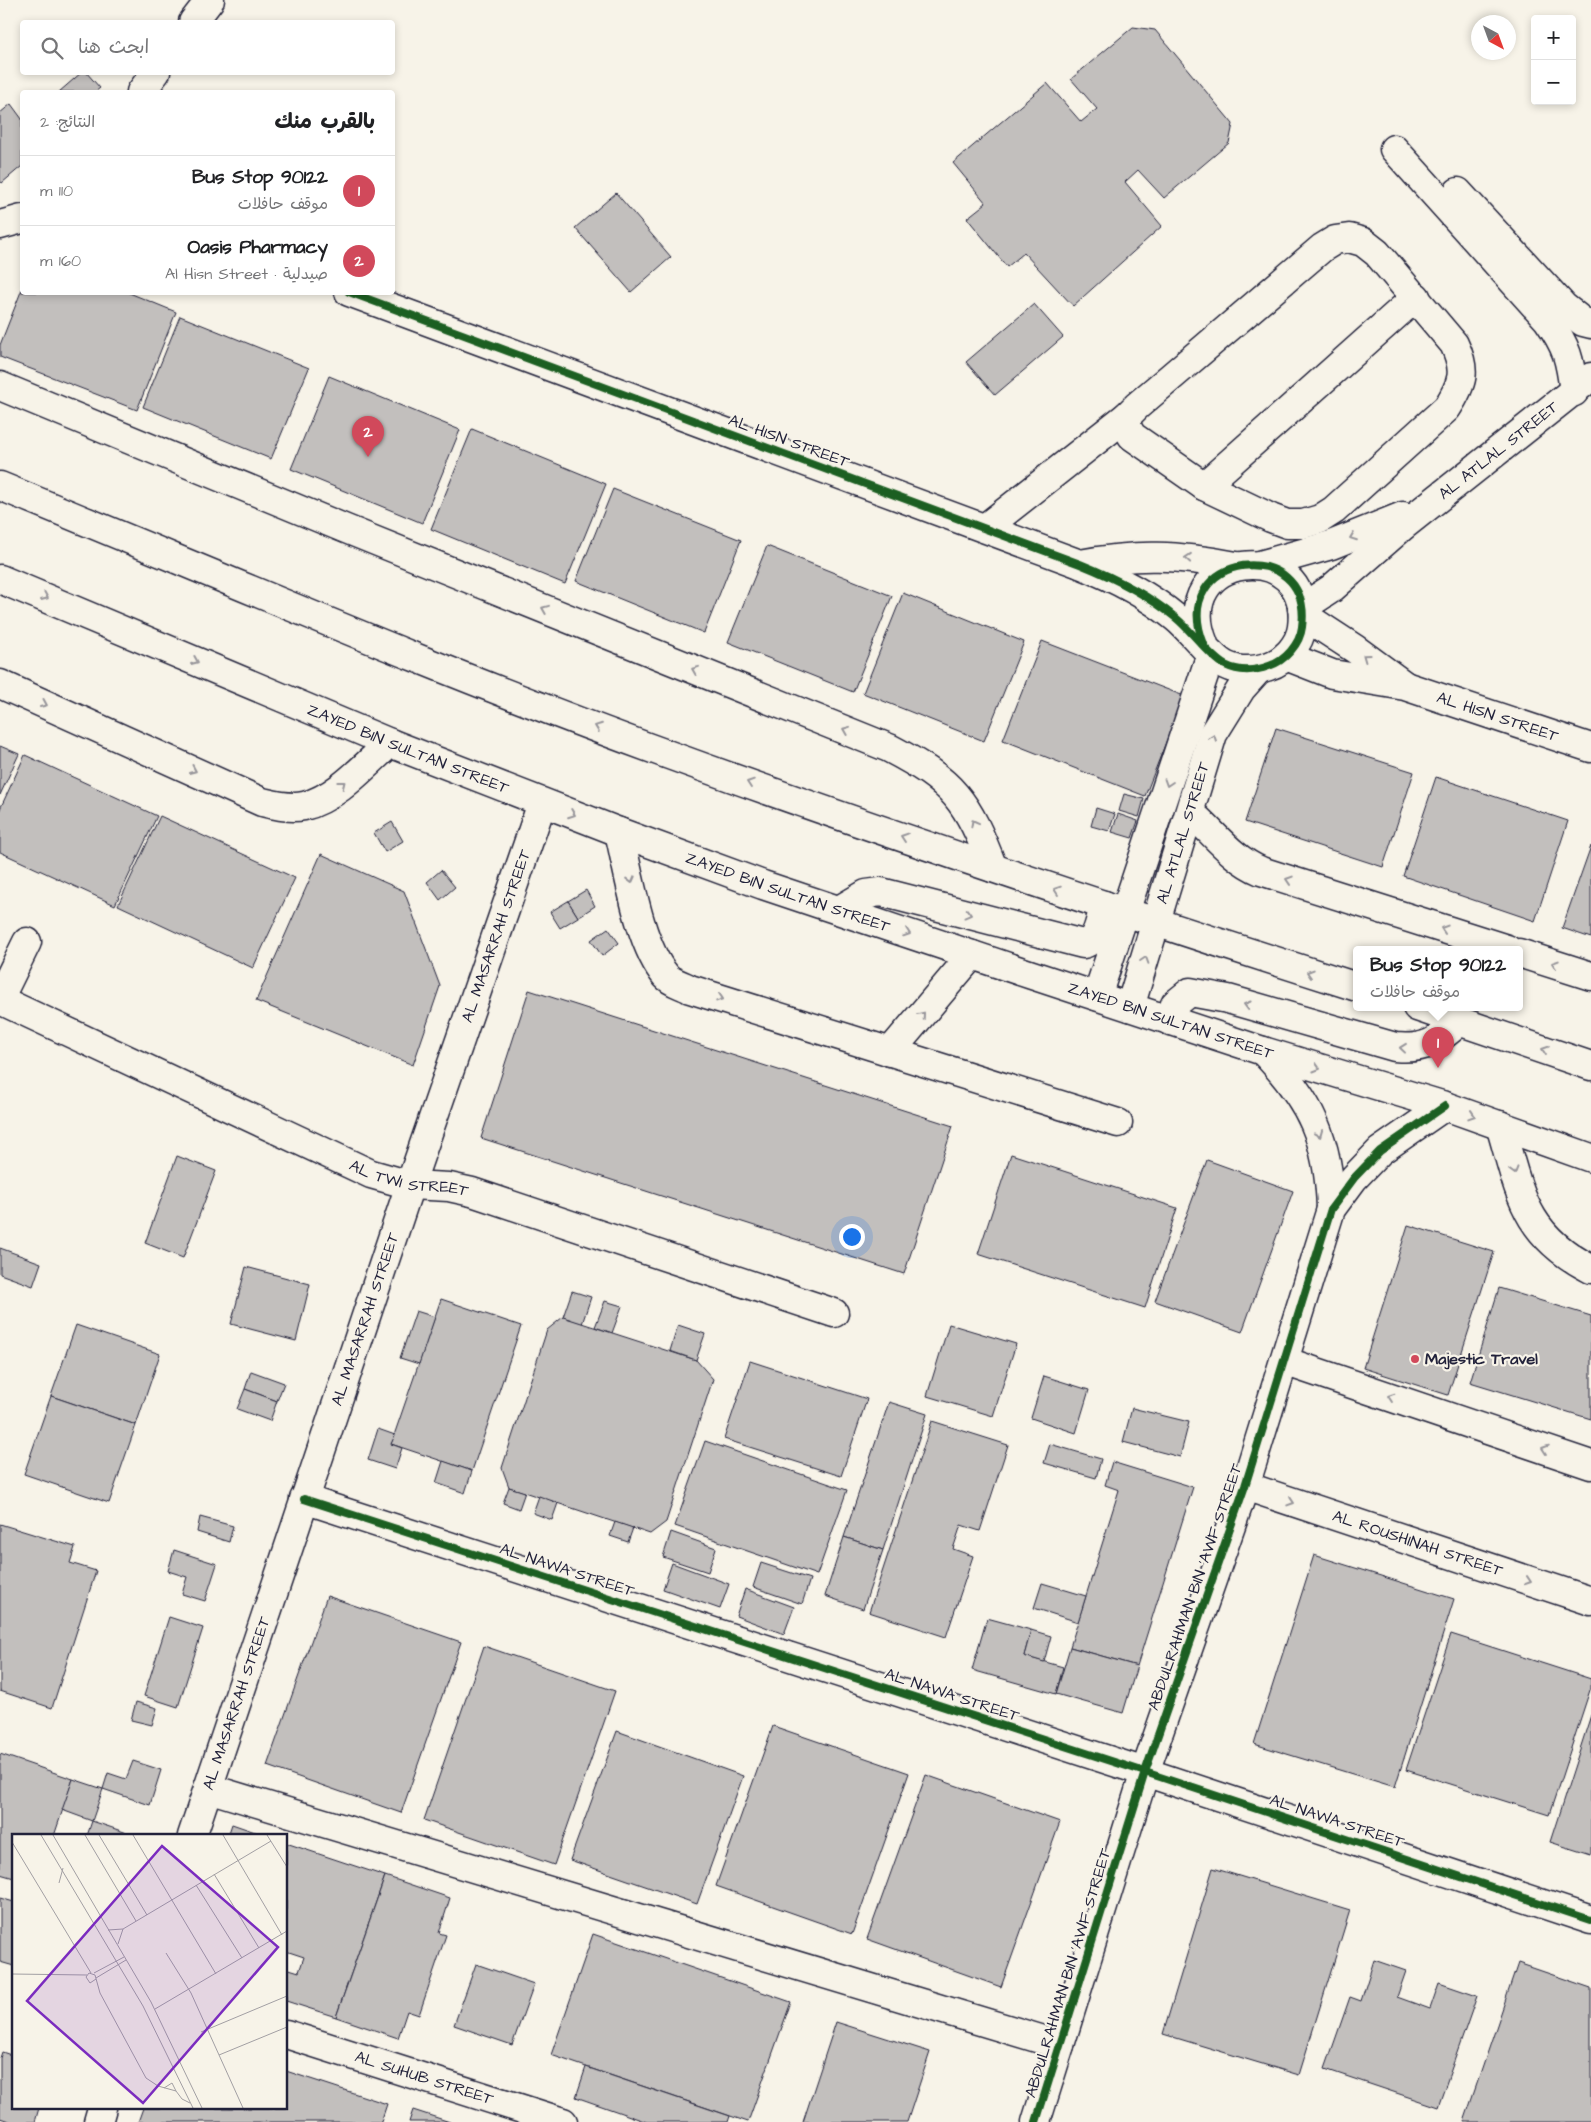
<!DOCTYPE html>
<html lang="ar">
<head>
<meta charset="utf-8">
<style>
  body { margin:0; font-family:"Architects Daughter","Playpen Sans Arabic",sans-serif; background:#f6f6f6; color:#202124; direction:rtl }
  .controls { position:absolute; right:15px; top:15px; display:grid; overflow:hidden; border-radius:5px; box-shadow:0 2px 8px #0003 }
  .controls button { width:45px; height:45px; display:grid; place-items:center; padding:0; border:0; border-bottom:1px solid #e0e0e0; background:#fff; color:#202124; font:25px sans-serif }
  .compass { position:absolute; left:1471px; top:15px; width:45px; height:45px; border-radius:50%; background:#fff; box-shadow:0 2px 8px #0003; rotate:139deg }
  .you { position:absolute; left:851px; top:1236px; width:18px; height:18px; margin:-12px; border:4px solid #fff; border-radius:50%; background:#1a73e8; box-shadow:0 0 0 8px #1a73e833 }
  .badge { display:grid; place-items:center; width:32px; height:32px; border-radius:50%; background:#d1495b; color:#fff; font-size:16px; font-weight:700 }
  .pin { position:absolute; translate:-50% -41px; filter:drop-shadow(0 1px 2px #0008) }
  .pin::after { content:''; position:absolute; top:26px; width:18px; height:15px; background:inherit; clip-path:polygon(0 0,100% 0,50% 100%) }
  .popup { position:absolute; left:1353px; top:946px; width:170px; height:65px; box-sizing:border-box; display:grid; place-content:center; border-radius:5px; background:#fff; filter:drop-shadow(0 1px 4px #0005); font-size:16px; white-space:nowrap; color:#757577 }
  .popup b { font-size:19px; color:#202124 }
  .popup::after { content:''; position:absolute; left:50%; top:100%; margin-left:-10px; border:10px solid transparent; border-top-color:#fff }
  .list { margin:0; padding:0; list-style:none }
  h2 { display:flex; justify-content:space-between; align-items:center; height:65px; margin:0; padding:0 20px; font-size:21px }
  h2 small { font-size:16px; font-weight:400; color:#757577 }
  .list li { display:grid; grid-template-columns:32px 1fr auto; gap:15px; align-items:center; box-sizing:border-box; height:70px; padding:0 20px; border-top:1px solid #e0e0e0 }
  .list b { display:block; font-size:19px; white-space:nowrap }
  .list p { margin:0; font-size:16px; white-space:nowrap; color:#757577 }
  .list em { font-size:16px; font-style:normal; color:#757577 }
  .icon { flex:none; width:28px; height:28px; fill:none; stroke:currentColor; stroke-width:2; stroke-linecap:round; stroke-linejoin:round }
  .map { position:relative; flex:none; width:1591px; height:2122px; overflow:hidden; direction:ltr }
  .search { position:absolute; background:#fff; box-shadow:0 2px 8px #0003; left:20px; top:20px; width:375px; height:55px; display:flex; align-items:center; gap:12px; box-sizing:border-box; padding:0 18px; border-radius:5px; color:#757577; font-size:19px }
  .panel { position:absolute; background:#fff; box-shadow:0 2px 8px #0003; left:20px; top:90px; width:375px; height:205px; border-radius:5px; direction:rtl }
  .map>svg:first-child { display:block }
</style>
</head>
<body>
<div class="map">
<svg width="1591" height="2122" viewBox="0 0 1591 2122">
  <rect width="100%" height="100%" fill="#f7f3e8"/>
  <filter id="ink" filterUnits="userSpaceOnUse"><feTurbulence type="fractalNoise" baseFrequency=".02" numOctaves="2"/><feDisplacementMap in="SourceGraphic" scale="10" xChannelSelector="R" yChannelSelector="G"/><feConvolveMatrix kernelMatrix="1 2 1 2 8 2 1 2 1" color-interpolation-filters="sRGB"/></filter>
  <g filter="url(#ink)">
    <g fill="#c2bfbd" stroke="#22223b">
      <polygon points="1133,27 1155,30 1233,124 1229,143 1164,198 1138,170 1125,182 1162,226 1073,306 1024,253 1007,267 967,218 986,203 953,163 1047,83 1081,122 1097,109 1071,79"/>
      <polygon points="82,72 86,72 100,88 95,92 59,92"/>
      <polygon points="11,104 22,119 22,166 2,183 0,181 0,113"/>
      <polygon points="616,193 671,257 631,292 575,228"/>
      <polygon points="22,289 22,292 127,292 176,312 137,410 0,357 0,345"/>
      <polygon points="1034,304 1063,337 995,395 966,362"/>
      <polygon points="180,316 309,368 271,459 143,407"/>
      <polygon points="329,376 460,430 422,523 291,469"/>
      <polygon points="472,429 606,484 565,584 431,529"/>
      <polygon points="613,489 741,540 704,633 576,581"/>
      <polygon points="767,546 892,596 853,692 728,642"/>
      <polygon points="903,593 1024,642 984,741 863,693"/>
      <polygon points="1042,641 1184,696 1145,796 1003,740"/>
      <polygon points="1276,728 1414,772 1383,867 1245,822"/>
      <polygon points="0,746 19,754 0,795"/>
      <polygon points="25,755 157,816 115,905 0,852 0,809"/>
      <polygon points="1436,777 1568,821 1535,921 1403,876"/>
      <polygon points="1124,794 1144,799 1139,817 1119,811"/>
      <polygon points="1096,808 1115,814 1109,831 1091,826"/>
      <polygon points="1118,814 1138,821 1132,838 1112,832"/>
      <polygon points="160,816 295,878 253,968 118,905"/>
      <polygon points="392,822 403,841 385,852 374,833"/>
      <polygon points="1591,846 1591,938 1562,928"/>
      <polygon points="321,854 404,891 440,986 413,1065 256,1001"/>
      <polygon points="441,870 455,887 440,900 427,882"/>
      <polygon points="586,890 595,906 578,917 568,901"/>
      <polygon points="568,901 578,917 560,928 550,912"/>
      <polygon points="608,928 619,943 602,956 591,940"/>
      <polygon points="529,990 953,1126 904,1274 481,1138"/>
      <polygon points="1011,1154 1177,1208 1145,1308 978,1254"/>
      <polygon points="177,1156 216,1171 183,1258 145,1243"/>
      <polygon points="1207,1160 1293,1191 1242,1332 1155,1301"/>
      <polygon points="1408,1225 1494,1252 1448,1395 1363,1368"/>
      <polygon points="0,1248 41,1263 33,1286 0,1274"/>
      <polygon points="246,1267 310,1284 296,1341 231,1324"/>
      <polygon points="1499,1288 1591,1316 1591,1419 1470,1382"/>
      <polygon points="572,1291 591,1297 582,1324 563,1317"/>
      <polygon points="441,1299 521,1326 472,1471 391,1444"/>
      <polygon points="605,1301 622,1306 612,1333 595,1327"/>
      <polygon points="416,1311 435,1317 419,1364 400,1358"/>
      <polygon points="563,1317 696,1360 713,1379 666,1522 650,1534 509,1487 502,1468 547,1330"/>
      <polygon points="949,1324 1016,1344 993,1416 927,1396"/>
      <polygon points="76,1325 160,1354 136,1425 51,1396"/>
      <polygon points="678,1325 705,1334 696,1360 670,1351"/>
      <polygon points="750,1361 867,1399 841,1476 724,1439"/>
      <polygon points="251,1371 284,1383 277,1401 245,1389"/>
      <polygon points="1044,1376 1089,1390 1076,1433 1031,1418"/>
      <polygon points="245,1389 277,1401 270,1421 237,1409"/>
      <polygon points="51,1396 136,1425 109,1503 24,1474"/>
      <polygon points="889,1402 927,1414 883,1550 844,1537"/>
      <polygon points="1132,1408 1189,1422 1180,1457 1123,1442"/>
      <polygon points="932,1421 1008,1445 980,1531 961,1525 953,1549 973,1556 946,1637 869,1612"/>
      <polygon points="378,1429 395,1435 391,1444 402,1448 395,1469 368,1460"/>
      <polygon points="705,1441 847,1490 817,1575 675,1526"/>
      <polygon points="1050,1444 1101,1459 1096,1478 1044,1463"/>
      <polygon points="443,1461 472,1471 465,1493 436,1483"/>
      <polygon points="1112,1462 1193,1487 1137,1666 1070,1647 1119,1490 1105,1485"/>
      <polygon points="509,1487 525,1492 519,1509 503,1503"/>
      <polygon points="539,1496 558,1503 552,1520 533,1513"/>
      <polygon points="200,1517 233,1526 229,1542 197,1532"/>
      <polygon points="615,1522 633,1528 628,1542 610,1536"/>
      <polygon points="0,1524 75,1547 70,1563 96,1571 52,1708 0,1691"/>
      <polygon points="671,1532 716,1548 708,1572 663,1557"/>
      <polygon points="844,1537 883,1550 863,1609 825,1596"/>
      <polygon points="174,1550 217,1564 205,1601 182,1594 187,1577 168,1571"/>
      <polygon points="1314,1555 1454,1599 1395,1787 1254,1744"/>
      <polygon points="672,1563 729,1584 720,1609 663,1589"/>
      <polygon points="761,1563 810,1579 802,1604 753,1587"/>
      <polygon points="1042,1583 1086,1596 1078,1622 1034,1608"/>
      <polygon points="745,1589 794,1607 784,1634 736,1616"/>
      <polygon points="327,1596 461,1642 401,1813 267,1766"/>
      <polygon points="169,1617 203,1628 178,1707 144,1696"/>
      <polygon points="987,1618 1031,1630 1024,1656 1063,1667 1056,1694 972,1670"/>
      <polygon points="1031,1630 1051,1636 1044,1662 1024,1656"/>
      <polygon points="1451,1634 1591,1679 1591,1687 1549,1815 1406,1770"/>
      <polygon points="484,1646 615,1691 554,1865 424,1820"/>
      <polygon points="1070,1647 1137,1666 1123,1713 1056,1694"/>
      <polygon points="136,1702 157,1708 152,1725 131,1720"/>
      <polygon points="1591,1715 1591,1855 1550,1842"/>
      <polygon points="773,1726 909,1773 852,1934 716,1886"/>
      <polygon points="617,1731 743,1776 697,1904 570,1860"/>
      <polygon points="0,1754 73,1779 54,1836 14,1836 14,1878 0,1874"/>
      <polygon points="133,1761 161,1770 150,1805 103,1789 108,1773 126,1779"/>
      <polygon points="926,1775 1060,1822 1001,1987 867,1939"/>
      <polygon points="73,1779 103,1789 92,1821 62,1810"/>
      <polygon points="92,1821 136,1836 87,1836"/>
      <polygon points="232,1824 258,1833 257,1836 228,1836"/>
      <polygon points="286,1843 385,1876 336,2017 286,2001 286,1968 299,1972 304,1957 286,1951"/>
      <polygon points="1213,1868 1350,1910 1299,2075 1163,2034"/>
      <polygon points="385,1876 450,1898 439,1933 446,1935 419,2015 407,2011 398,2038 336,2017"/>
      <polygon points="0,1898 14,1902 14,1966 0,1962"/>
      <polygon points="593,1934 791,2002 748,2122 551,2055"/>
      <polygon points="1374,1960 1406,1971 1397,1997 1430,2009 1439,1983 1477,1996 1438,2107 1325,2069 1350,1997 1361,2001"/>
      <polygon points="1518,1963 1591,1988 1591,2122 1464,2122"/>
      <polygon points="476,1964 534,1984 512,2045 454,2025"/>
      <polygon points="836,2022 930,2052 907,2122 803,2122"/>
      <polygon points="2,2052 14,2056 14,2108 39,2108 35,2122 12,2122 0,2118 0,2058"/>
      <polygon points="586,2067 730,2116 728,2122 647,2122 576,2097"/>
      <polygon points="286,2071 387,2104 381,2122 138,2122 143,2108 286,2108"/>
      <polygon points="413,2110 450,2122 409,2122"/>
    </g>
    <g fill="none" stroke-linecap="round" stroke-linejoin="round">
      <g stroke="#22223b" stroke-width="31">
        <g id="minor">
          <polyline points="193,22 210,0"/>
          <polyline points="141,92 156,72"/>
          <path d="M1394,149L1548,320C1567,347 1570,359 1574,392"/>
          <polyline points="1458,192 1564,307 1583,322 1591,324"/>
          <polyline points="0,225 22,219"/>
          <path d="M1349,238L1363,242L1377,253L1454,344C1467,371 1463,383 1447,408L1334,510L1320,519L1303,524H1287L1271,518L1204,486L1132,436L1127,427V416L1137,406L1322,248L1335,240Z"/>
          <path d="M349,292L1080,564C1115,578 1147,594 1176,618C1191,630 1210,657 1225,665C1239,672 1255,671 1269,666C1285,661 1300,644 1302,627C1314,534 1166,551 1204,644"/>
          <path d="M0,386L346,529L889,748C954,782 967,800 993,868"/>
          <polyline points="1204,486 1416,297"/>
          <polyline points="985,528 1127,416"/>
          <path d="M1080,564C1138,553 1178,555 1236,566"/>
          <polyline points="1260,565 1331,545 1403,516"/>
          <path id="s1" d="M1302,608L1331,589L1403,526L1591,377"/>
          <polyline points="1303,615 1355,649 1404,685"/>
          <path id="s2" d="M1286,656L1332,674L1405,686L1591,748"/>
          <path d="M0,684L262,802C275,805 290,809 304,806C337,798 365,765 390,743"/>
          <path d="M1191,813C1214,833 1232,859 1261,871L1507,949"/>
          <path d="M619,832C629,874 639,944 666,976C671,982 683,985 690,989L1118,1123"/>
          <polyline points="1519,953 1591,976"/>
          <polyline points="1097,996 1211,654"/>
          <polyline points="0,997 27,942"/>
          <path id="s3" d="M0,1000L371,1174L410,1185L449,1187L472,1192L834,1313"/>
          <path id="s4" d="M1130,1007L1213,734L1241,689L1258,670"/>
          <path d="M1263,1051C1311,1101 1329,1140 1331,1209"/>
          <polyline points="890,1052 972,955"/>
          <path d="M1500,1125C1520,1192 1523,1234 1591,1269"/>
          <polyline points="1284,1361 1591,1465"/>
          <path id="s5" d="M1245,1486L1591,1601"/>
          <polyline points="304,1499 1145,1772 1591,1920"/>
          <polyline points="208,1788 1060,2045"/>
          <path id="s6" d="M192,1836L410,1185L542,803"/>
          <path id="s7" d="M286,2034L563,2122"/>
          <polyline points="98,2122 102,2108"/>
          <polyline points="1036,2122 1145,1772 1245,1486 1331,1209 1354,1178 1380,1151 1445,1106"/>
        </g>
      </g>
      <g stroke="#22223b" stroke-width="31">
        <g id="highway">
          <path d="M0,486C220,576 438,671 661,752C891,836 1124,913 1357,987"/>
          <path id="s8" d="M0,579L390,743L619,832L763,885L1032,975L1263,1051L1445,1106L1591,1158"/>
          <path d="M839,910L866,894L881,892L1083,944C1099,941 1100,919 1104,905"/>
          <polyline points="1417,1007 1591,1066"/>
          <path d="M1170,1021L1175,1004L1190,992L1228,999L1395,1047C1426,1050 1438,1041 1460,1021"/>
        </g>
      </g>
      <use href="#minor" stroke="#f7f3e8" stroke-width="28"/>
      <use href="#highway" stroke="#f7f3e8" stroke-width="28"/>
      <g stroke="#f7f3e8" stroke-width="11">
        <g id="cycleway">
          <path d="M349,292L1080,564C1115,578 1147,594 1176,618C1191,630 1210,657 1225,665C1239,672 1255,671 1269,666C1285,661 1300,644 1302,627C1314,534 1166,551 1204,644"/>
          <polyline points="304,1499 1145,1772 1591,1920"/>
          <polyline points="1036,2122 1145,1772 1245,1486 1331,1209 1354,1178 1380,1151 1445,1106"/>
        </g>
      </g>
      <use href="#cycleway" stroke="#1b5e20" stroke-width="8"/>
    </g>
    <defs><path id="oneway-chevron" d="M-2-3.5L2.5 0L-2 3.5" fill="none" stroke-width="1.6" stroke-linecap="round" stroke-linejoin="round" transform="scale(1.25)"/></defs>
    <g stroke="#97959a">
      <use href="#oneway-chevron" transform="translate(1353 537) rotate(159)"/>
      <use href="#oneway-chevron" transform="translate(1188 558) rotate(-175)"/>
      <use href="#oneway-chevron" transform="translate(45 597) rotate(23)"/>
      <use href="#oneway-chevron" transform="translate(545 609) rotate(-158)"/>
      <use href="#oneway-chevron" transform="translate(1366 657) rotate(-144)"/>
      <use href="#oneway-chevron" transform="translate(195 661) rotate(23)"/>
      <use href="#oneway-chevron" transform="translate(695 670) rotate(-158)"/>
      <use href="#oneway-chevron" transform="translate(44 704) rotate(24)"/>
      <use href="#oneway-chevron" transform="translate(598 727) rotate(-159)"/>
      <use href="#oneway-chevron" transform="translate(846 730) rotate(-158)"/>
      <use href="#oneway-chevron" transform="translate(1213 738) rotate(-70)"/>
      <use href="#oneway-chevron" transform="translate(193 770) rotate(24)"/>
      <use href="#oneway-chevron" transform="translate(750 783) rotate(-161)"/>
      <use href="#oneway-chevron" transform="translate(1168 783) rotate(108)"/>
      <use href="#oneway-chevron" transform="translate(342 784) rotate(-38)"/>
      <use href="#oneway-chevron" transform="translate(572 814) rotate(21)"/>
      <use href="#oneway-chevron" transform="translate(974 823) rotate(-118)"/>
      <use href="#oneway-chevron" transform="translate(904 837) rotate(-161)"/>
      <use href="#oneway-chevron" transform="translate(631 880) rotate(76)"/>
      <use href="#oneway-chevron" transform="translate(1289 880) rotate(-162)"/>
      <use href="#oneway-chevron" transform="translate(1057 890) rotate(-161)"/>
      <use href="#oneway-chevron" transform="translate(968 914) rotate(15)"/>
      <use href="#oneway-chevron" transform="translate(1444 929) rotate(-162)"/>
      <use href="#oneway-chevron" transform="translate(907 933) rotate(19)"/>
      <use href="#oneway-chevron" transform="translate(1145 960) rotate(-72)"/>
      <use href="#oneway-chevron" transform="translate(1555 964) rotate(-162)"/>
      <use href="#oneway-chevron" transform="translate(1310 973) rotate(-162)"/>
      <use href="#oneway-chevron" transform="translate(720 998) rotate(18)"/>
      <use href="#oneway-chevron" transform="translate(1247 1005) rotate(-164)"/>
      <use href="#oneway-chevron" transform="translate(922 1015) rotate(-50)"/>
      <use href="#oneway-chevron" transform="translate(1403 1048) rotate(-174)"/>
      <use href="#oneway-chevron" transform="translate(1545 1050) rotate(-161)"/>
      <use href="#oneway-chevron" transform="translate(1317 1068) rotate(17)"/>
      <use href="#oneway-chevron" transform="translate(1472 1115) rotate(18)"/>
      <use href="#oneway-chevron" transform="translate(1319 1134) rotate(68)"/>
      <use href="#oneway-chevron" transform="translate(1514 1171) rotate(74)"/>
      <use href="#oneway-chevron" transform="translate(1391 1397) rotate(-161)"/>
      <use href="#oneway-chevron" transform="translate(1545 1449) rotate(-161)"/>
      <use href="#oneway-chevron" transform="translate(1291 1502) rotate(18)"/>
      <use href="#oneway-chevron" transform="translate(1528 1581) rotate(18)"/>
    </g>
  </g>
  <circle fill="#d1495b" stroke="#f7f3e8" stroke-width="2" cx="1415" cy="1359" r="5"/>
  <g text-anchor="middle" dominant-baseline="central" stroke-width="4.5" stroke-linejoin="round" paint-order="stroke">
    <g font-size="16" fill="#22223b" stroke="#f7f3e8">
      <text transform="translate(789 441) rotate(20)">AL HISN STREET</text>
      <text stroke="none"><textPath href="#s1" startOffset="252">AL ATLAL STREET</textPath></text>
      <text stroke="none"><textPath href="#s2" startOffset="221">AL HISN STREET</textPath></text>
      <text stroke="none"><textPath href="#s8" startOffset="442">ZAYED BIN SULTAN STREET</textPath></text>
      <text stroke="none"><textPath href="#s4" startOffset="182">AL ATLAL STREET</textPath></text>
      <text stroke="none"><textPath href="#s8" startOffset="848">ZAYED BIN SULTAN STREET</textPath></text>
      <text stroke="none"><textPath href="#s6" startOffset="950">AL MASARRAH STREET</textPath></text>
      <text stroke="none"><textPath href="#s8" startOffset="1252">ZAYED BIN SULTAN STREET</textPath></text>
      <text stroke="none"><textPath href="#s3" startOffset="448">AL TWI STREET</textPath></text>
      <text stroke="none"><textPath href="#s6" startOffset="545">AL MASARRAH STREET</textPath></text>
      <text stroke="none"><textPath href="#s5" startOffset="182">AL ROUSHINAH STREET</textPath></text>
      <text transform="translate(567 1570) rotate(18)">AL NAWA STREET</text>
      <text transform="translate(1195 1587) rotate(-71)">ABDULRAHMAN BIN 'AWF STREET</text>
      <text transform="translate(952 1695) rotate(18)">AL NAWA STREET</text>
      <text stroke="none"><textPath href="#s6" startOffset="140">AL MASARRAH STREET</textPath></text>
      <text transform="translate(1337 1821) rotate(18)">AL NAWA STREET</text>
      <text transform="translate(1068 1973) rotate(-73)">ABDULRAHMAN BIN 'AWF STREET</text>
      <text stroke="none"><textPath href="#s7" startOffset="145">AL SUHUB STREET</textPath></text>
    </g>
    <g font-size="16" font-weight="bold" fill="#22223b" stroke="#f7f3e8" text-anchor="start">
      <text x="1425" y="1359">Majestic Travel</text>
    </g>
  </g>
  <g transform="translate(12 1834)">
    <rect width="275" height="275" fill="#f7f3e8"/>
    <path fill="none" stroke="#a29fa3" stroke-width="1" d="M29,1L131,172L181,274M41,1L139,168L190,274M73,1L124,87M87,1L135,81M121,1L204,140M211,1L270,101M255,1L275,33M0,8L79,139M202,40L247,114M47,49L51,34M184,51L230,124M96,96L111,95L259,7M106,110L111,95M154,119L179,159L231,274M82,139L112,123M0,140L75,141M84,144L114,126M84,145L78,149L74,143L77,139L83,141L88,159L134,244L146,252L164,257L170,265L178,269M143,175L275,97M189,198L275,162M207,221L275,193M152,254L160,249L164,257"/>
    <path fill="#7b2cbf" fill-opacity="0.15" stroke="#7b2cbf" stroke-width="2.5" d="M150,12L266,113L131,269L15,167Z"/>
    <rect width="275" height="275" fill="none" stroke="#22223b" stroke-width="2.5"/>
  </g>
</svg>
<div class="controls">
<button>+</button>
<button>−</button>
</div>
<svg class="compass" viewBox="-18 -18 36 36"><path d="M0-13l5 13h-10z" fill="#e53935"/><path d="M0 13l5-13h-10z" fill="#757577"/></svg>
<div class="you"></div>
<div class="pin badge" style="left:1438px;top:1068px">1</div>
<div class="popup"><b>Bus Stop 90122</b>موقف حافلات</div>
<div class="pin badge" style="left:368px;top:457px">2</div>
<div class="search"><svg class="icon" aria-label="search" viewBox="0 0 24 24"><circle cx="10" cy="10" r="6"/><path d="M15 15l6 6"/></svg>ابحث هنا</div>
<section class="panel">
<h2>بالقرب منك<small>النتائج: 2</small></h2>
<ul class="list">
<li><span class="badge">1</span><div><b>Bus Stop 90122</b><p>موقف حافلات</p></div><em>110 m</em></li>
<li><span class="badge">2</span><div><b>Oasis Pharmacy</b><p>صيدلية · Al Hisn Street</p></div><em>160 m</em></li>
</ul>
</section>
</div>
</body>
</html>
